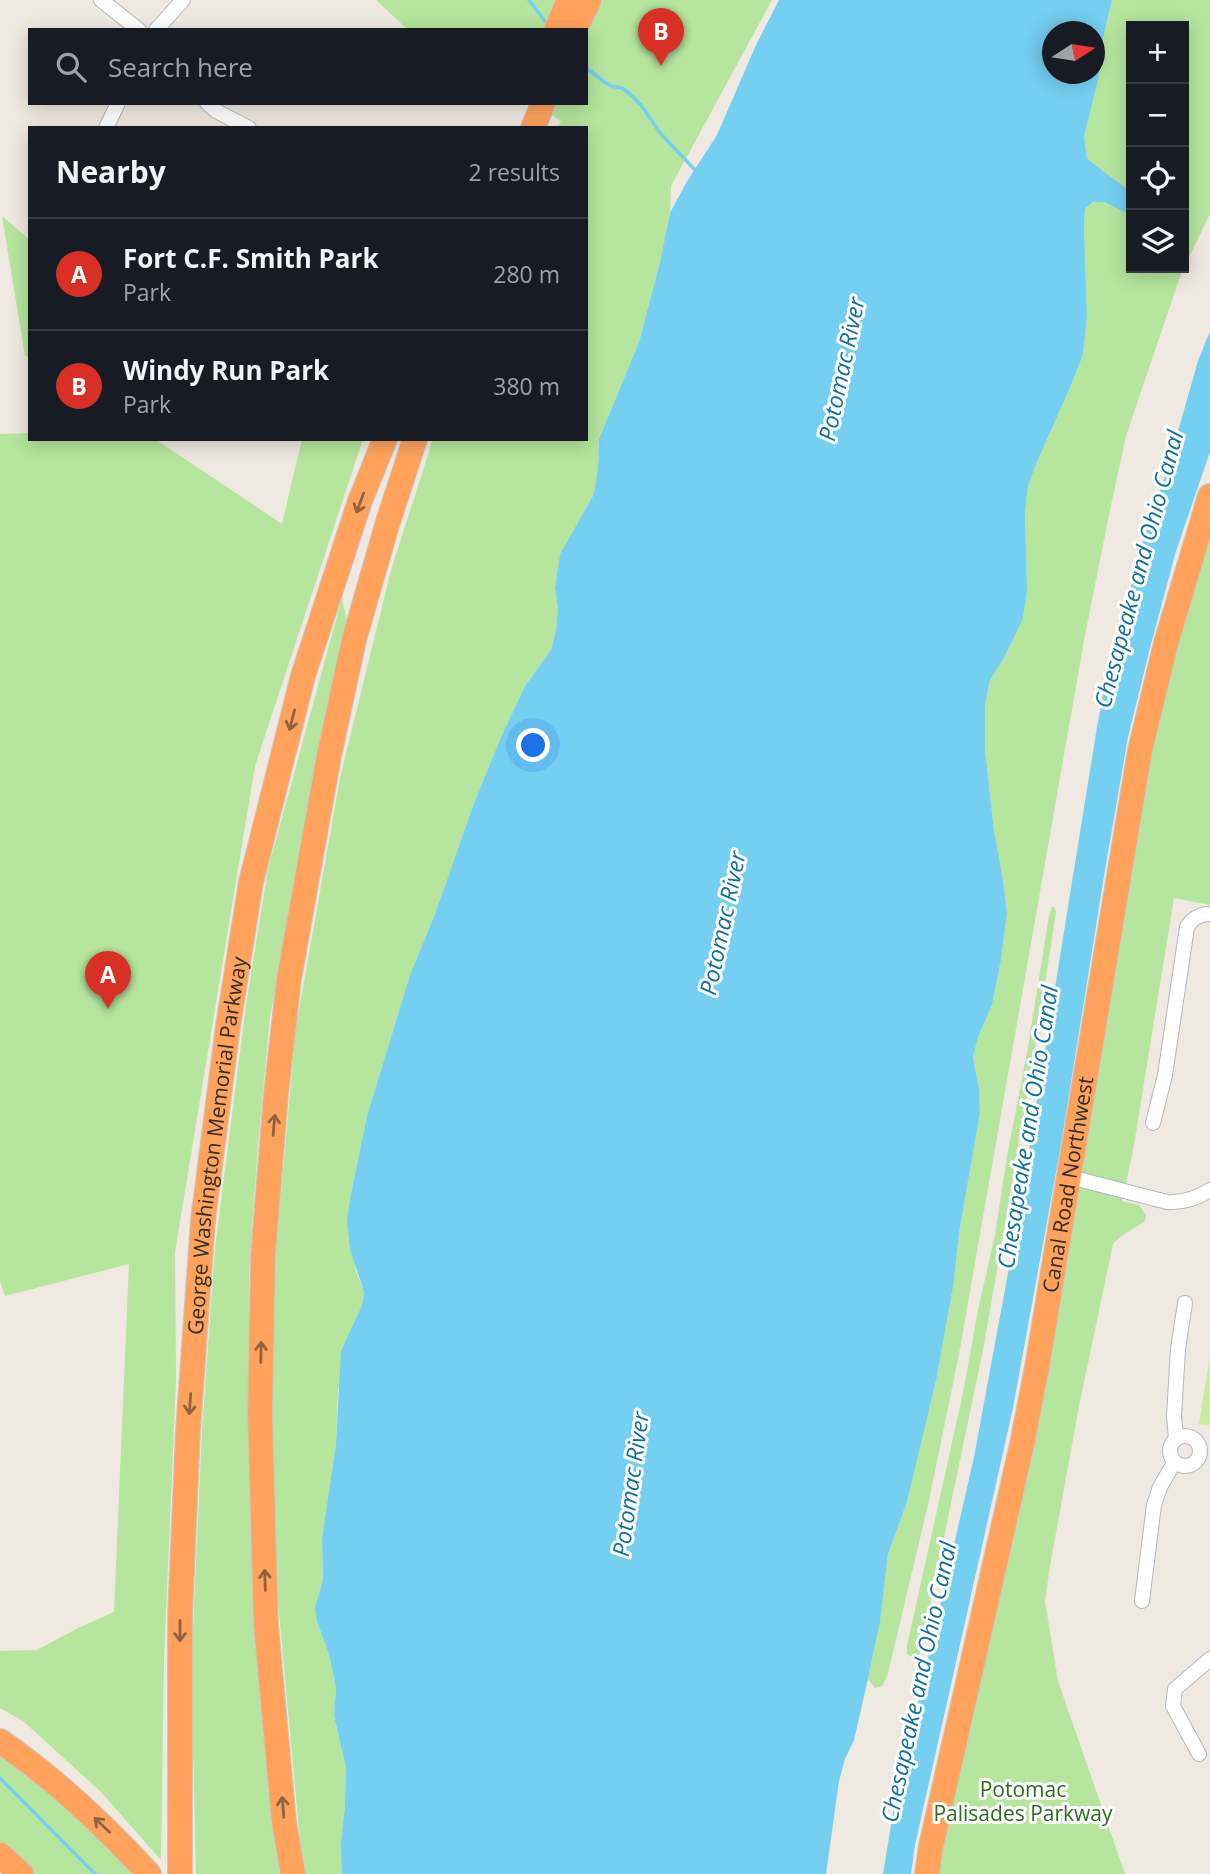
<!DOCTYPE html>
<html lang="en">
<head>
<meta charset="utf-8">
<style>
  body { margin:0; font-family:"Open Sans",sans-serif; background:#242831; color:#f1f3f6 }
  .controls { position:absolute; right:21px; top:21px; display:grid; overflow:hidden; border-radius:0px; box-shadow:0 4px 18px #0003 }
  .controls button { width:63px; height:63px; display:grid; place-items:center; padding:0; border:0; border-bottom:2px solid #363941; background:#171b24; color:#f1f3f6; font:35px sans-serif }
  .compass { position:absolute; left:1042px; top:21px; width:63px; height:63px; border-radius:50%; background:#171b24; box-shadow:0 4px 18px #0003; rotate:78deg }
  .you { position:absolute; left:534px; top:746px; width:24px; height:24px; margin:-18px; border:5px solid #fff; border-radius:50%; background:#1a73e8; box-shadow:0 0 0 10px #1a73e833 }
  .badge { display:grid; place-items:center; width:46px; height:46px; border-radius:50%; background:#d93025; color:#fff; font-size:23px; font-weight:700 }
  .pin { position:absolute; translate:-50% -58px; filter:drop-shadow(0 2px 4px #0008) }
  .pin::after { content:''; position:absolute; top:37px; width:24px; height:21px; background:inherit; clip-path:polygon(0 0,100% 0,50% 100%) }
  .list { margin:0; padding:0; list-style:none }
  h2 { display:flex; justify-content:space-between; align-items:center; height:91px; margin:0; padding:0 28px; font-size:30px }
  h2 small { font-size:23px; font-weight:400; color:#9ea1a6 }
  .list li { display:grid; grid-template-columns:46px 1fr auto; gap:21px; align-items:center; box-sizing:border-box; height:112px; padding:0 28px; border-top:2px solid #363941 }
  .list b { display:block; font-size:26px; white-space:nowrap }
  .list p { margin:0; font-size:23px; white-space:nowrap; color:#9ea1a6 }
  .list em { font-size:23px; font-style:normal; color:#9ea1a6 }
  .icon { flex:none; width:38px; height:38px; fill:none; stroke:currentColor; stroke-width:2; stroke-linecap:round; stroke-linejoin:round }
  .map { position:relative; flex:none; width:1210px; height:1874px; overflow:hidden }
  .search { position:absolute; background:#171b24; box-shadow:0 4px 18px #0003; left:28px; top:28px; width:560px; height:77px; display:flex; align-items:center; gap:18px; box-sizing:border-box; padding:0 24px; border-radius:0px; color:#9ea1a6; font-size:26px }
  .panel { position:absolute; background:#171b24; box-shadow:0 4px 18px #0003; left:28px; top:126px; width:560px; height:315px; border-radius:0px }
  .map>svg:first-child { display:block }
</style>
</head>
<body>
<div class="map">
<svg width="1210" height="1874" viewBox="0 0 1210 1874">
  <rect width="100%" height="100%" fill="#efe9e1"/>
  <g fill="#b6e59e">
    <polygon points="376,0 772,0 671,186 670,213 660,262 639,342 599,439 598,467 594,494 560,554 555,588 558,609 556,630 551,650 525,686 501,737 473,806 435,914 410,975 367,1116 351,1194 356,1271 364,1292 362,1305 353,1324 338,1390 336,1444 322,1538 323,1580 315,1607 329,1654 336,1688 334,1716 346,1768 345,1805 342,1844 342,1874 303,1874 278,1601 272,1410 275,1260 296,1027 340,778 391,570 433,439 586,439 586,128 558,128 561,121 532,103 586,103 586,30 408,30"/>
    <path d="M1112,0H1210V214L1184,267V26H1131V192C1116,180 1101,171 1087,158L1084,137L1099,76V55Z"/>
    <polygon points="1093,202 1104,202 1131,215 1131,268 1183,268 1126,436 1110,510 1085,635 959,1354 928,1505 887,1677 882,1686 875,1688 868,1679 880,1622 888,1554 907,1502 936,1381 953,1287 960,1227 980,1113 979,1089 973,1058 978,1037 992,1005 1001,960 1007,913 1003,880 994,830 985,749 985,705 990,680 1004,658 1023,619 1027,591 1025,512 1028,486 1037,462 1069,390 1083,355 1087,317 1084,226 1085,209"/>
    <polygon points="2,216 30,240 30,357 25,356"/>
    <polygon points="30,433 30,439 155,439 282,524 302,439 363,439 255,766 175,1252 176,1380 164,1659 161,1860 101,1792 23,1721 0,1708 0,1651 37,1650 78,1628 114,1612 129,1264 5,1296 0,1281 0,434"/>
    <polygon points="1210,524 1210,905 1174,898 1133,1151 1122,1201 1139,1205 1146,1215 1145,1221 1120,1237 1113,1244 1079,1406 1050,1566 1045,1601 1058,1681 1125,1874 934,1874 1144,764"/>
    <polygon points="342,598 347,622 270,1017 258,1145 249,1273 253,1507 277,1846 280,1874 196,1874 191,1670 202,1431 215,1248 246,1005 268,869"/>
    <polygon points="1052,907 1054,907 1056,912 1035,1049 984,1345 919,1657 915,1659 907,1654 907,1646 963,1393 978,1310 995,1235 1007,1156 1027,1053 1049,916"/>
    <polygon points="0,1752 26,1769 137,1874 29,1874 0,1847"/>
  </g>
  <polygon fill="#c9ec9a" points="1210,1355 1210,1425 1199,1424"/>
  <g fill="#75cff0" fill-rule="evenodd">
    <path d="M779,0H1112L1099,55V76L1084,137L1087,158C1101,171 1117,180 1131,192V215L1104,202H1093L1085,209L1084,226L1087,317L1083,355L1069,390L1037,462L1028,486L1025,512L1027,591L1023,619L1004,658L990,680L985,705V749L994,830L1003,880L1007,913L1001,960L992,1005L978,1037L973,1058L979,1089L980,1113L960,1227L953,1287L936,1381L907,1502L888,1554L880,1622L868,1679L854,1740L845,1759L839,1781L826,1874H342L341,1844L345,1805L346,1768L334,1716L336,1688L329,1654L317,1621L315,1607L323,1580L322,1538L336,1444L341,1351L362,1305L364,1292L350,1249L347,1220L351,1194L367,1116L410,975L435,914L473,806L501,737L525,686L551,650L556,630L558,609L555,588L560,554L594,494L598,467L599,439L639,342L660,262L670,213L686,183L717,135L756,45ZM1052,32H1094V74H1052Z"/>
    <polygon points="1210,331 1210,452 1176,551 1150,648 1128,737 1105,870 1061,1145 1013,1408 915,1845 911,1874 883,1874 893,1813 974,1457 1016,1230 1097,727 1106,678 1143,542 1167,470 1198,361"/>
  </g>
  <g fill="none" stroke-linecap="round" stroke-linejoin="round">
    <g stroke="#75cff0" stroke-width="3.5">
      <polyline points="529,0 547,24"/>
      <polyline points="586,68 603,81 611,86 622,88 629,93 641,105 661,134 697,172"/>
      <polyline points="0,1778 95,1874"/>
    </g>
    <g stroke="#b4b7c1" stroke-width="16">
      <g id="street">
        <polyline points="101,0 139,30"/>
        <polyline points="156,30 183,0"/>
        <polyline points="207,103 216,111 249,128"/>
        <polyline points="106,128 118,103"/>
        <path d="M1153,1123L1165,1075L1187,927C1192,918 1201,914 1210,914"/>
        <path d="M1070,1177L1167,1202C1183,1203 1196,1199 1210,1190"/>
        <circle cx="1185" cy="1451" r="15"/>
        <polyline points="1176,1439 1174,1416 1178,1349 1185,1303"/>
        <polyline points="1142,1601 1154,1505 1160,1487 1174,1463"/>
        <polyline points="1199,1754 1173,1706 1175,1689 1210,1659"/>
      </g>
    </g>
    <g stroke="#c9c9c9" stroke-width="26">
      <g id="highway">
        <polyline points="556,30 569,0"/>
        <polyline points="575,30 589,0"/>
        <polyline points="533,128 543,103"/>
        <path d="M0,1741C55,1779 104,1825 149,1874"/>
        <polyline points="0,1855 21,1874"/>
        <path id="s1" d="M180,1874V1616L188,1431L203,1220L228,1026L251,882L303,676L360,501L385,439"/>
        <polyline points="293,1874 284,1822 266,1625 260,1414 263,1256 276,1094 289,979 329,756 354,640 387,525 415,439"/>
        <path id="s2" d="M927,1874L931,1846L1022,1444L1036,1373L1140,750L1166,643L1210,496"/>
      </g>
    </g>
    <use href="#street" stroke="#fff" stroke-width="14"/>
    <use href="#highway" stroke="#ffa35c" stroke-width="24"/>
  </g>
  <defs><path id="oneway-shaft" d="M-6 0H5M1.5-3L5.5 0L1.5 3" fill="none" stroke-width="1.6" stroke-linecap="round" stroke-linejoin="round" transform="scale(1.75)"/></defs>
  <g stroke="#8c6343">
    <use href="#oneway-shaft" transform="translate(360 503) rotate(110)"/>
    <use href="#oneway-shaft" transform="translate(292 720) rotate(104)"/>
    <use href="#oneway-shaft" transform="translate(274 1125) rotate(-85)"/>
    <use href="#oneway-shaft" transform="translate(261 1352) rotate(-89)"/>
    <use href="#oneway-shaft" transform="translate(190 1404) rotate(94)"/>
    <use href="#oneway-shaft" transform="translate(265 1580) rotate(-92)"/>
    <use href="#oneway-shaft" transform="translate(180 1631) rotate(90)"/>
    <use href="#oneway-shaft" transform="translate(283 1807) rotate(-95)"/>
    <use href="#oneway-shaft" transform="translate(102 1825) rotate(-137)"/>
  </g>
  <g text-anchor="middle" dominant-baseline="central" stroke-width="6" stroke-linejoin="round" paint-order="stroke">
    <g font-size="21" fill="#2e2e2e" stroke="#fff">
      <text stroke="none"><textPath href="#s1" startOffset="730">George Washington Memorial Parkway</textPath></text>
      <text stroke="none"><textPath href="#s2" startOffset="704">Canal Road Northwest</textPath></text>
    </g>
    <g font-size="21" fill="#2c6e1b" stroke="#fff">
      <text x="1023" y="1789">Potomac<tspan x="1023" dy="24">Palisades Parkway</tspan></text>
    </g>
    <g font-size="23" font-style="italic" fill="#0d6fa3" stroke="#fff">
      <text transform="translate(841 369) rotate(-78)">Potomac River</text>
      <text transform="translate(1138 569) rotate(-75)">Chesapeake and Ohio Canal</text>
      <text transform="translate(722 923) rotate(-78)">Potomac River</text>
      <text transform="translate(1027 1127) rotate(-81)">Chesapeake and Ohio Canal</text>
      <text transform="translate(630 1484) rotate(-82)">Potomac River</text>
      <text transform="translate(918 1682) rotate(-78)">Chesapeake and Ohio Canal</text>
    </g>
  </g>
</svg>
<div class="controls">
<button>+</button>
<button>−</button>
<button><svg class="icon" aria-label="locate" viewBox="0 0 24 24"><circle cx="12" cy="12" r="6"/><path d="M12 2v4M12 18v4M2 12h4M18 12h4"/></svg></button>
<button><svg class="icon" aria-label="layers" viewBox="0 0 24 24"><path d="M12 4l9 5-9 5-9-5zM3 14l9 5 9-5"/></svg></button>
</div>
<svg class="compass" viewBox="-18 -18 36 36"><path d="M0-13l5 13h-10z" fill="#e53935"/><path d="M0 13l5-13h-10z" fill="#9ea1a6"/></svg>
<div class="you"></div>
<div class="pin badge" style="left:108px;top:1009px">A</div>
<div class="pin badge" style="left:661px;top:66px">B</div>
<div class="search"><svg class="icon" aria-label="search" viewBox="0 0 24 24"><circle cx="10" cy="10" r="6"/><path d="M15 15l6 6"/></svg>Search here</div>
<section class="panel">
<h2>Nearby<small>2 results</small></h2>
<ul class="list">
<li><span class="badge">A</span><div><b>Fort C.F. Smith Park</b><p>Park</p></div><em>280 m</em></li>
<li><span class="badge">B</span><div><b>Windy Run Park</b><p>Park</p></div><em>380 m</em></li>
</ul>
</section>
</div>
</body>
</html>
